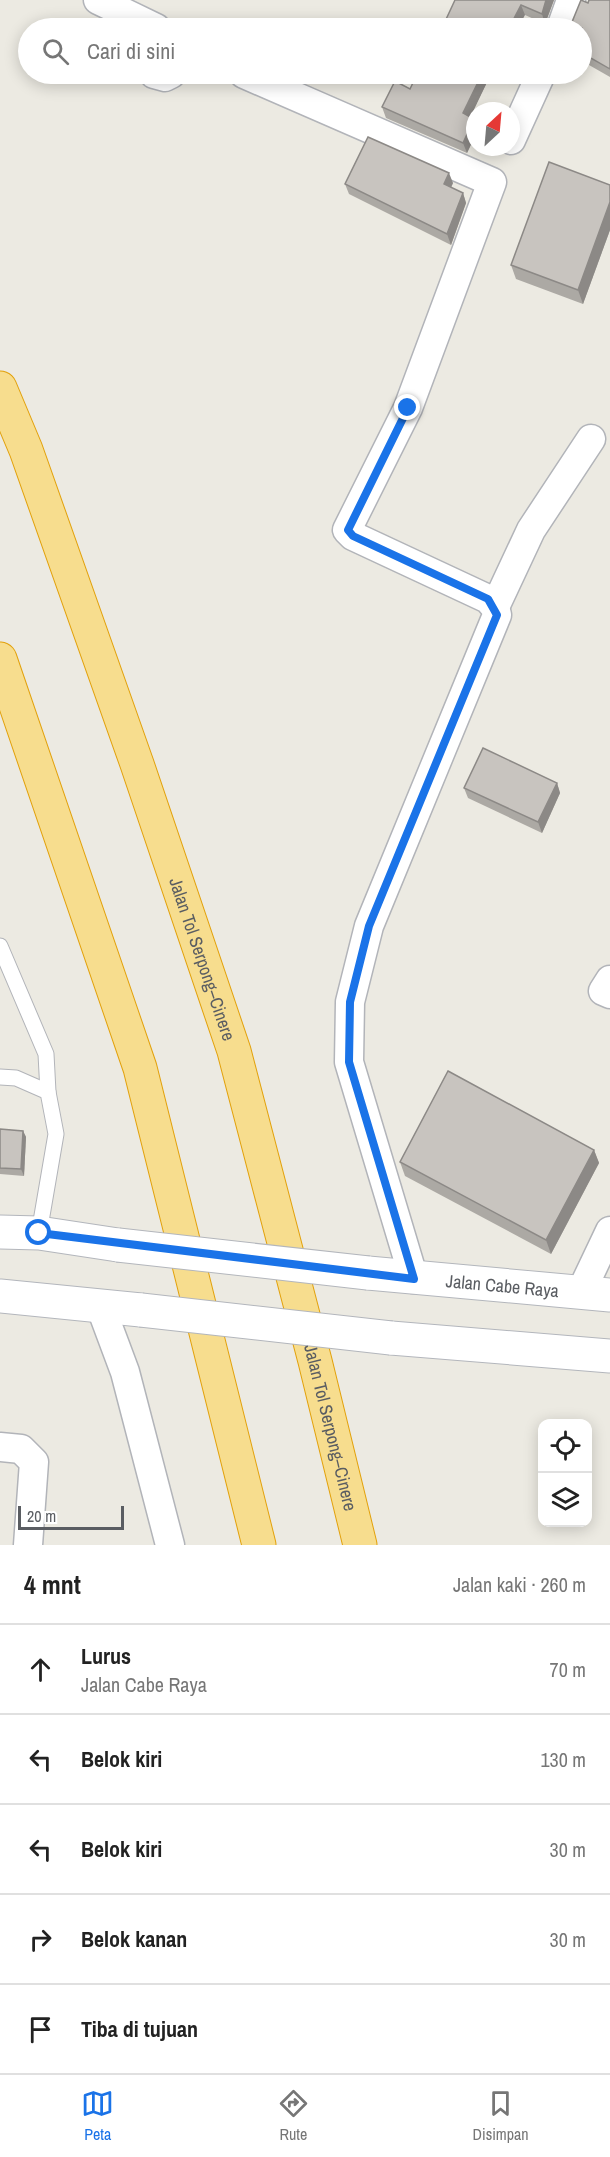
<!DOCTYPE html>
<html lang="id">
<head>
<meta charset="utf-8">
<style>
  body { margin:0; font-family:"Archivo Narrow",sans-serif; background:#f6f6f6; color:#222 }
  .controls { position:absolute; right:18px; bottom:18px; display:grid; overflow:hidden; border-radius:12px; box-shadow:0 3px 15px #0003 }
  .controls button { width:54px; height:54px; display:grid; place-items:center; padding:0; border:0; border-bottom:2px solid #e0e0e0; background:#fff; color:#222; font:30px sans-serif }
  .compass { position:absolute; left:466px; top:102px; width:54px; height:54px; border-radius:50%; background:#fff; box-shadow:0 3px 15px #0003; rotate:26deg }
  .scale { position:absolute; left:18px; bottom:15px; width:106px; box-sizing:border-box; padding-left:6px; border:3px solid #5a5d62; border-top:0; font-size:16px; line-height:21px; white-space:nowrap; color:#5a5d62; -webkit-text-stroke:4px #fff; paint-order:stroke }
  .stop { position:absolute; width:18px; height:18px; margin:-14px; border:4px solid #1a73e8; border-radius:50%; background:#fff }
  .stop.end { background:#1a73e8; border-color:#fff; box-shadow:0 2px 6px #0008 }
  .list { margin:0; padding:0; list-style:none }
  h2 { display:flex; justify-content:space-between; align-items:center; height:78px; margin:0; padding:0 24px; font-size:26px }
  h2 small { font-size:20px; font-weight:400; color:#767676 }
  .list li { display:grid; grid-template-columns:39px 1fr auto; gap:18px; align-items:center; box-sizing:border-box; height:90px; padding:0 24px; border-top:2px solid #e0e0e0 }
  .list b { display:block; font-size:22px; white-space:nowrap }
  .list p { margin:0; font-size:20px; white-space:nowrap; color:#767676 }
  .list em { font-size:20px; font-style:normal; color:#767676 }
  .icon { flex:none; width:33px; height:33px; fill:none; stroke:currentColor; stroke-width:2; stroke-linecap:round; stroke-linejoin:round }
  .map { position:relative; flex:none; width:610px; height:1545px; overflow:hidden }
  .search { position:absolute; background:#fff; box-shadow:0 3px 15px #0003; left:18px; right:18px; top:18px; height:66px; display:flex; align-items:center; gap:15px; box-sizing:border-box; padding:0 21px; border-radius:33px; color:#767676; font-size:22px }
  .sheet { height:528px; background:#fff }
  nav { display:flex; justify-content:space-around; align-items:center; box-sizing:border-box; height:84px; border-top:2px solid #e0e0e0; background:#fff; font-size:16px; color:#767676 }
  nav a { display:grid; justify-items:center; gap:3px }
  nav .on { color:#1a73e8 }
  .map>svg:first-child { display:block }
</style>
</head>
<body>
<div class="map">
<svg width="610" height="1545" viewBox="0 0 610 1545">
  <rect width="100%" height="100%" fill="#eceae2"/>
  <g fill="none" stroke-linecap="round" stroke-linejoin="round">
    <g stroke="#b2b4b9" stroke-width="17">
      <g id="lane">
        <polyline points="0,946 46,1054 48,1092"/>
        <polyline points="0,1077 16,1078 48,1092 56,1134 39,1233"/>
      </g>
    </g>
    <g stroke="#b2b4b9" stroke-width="31">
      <g id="street">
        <polyline points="98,0 156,28"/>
        <polyline points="561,28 571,0"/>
        <polyline points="154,74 165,77 171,74"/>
        <polyline points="244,74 492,182 408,408 347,530 353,536 488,599 495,607 497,615 369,926 350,1002 349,1062 414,1279"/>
        <polyline points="511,140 541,74"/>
        <polyline points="495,607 531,530 591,439"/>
        <polyline points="610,980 603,991 610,994"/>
        <polyline points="581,1292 610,1231"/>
        <polyline points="100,1305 125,1372 170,1545"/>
        <polyline points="0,1447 21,1449 34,1462 28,1545"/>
      </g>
    </g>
    <g stroke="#b3b6bc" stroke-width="35">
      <g id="secondary">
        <polyline points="0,1232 39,1233 118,1245"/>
        <path id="s1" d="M368,1273L610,1295"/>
        <polyline points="0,1296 141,1310"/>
        <polyline points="391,1338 610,1356"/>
      </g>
    </g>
    <g stroke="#e2a10c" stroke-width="35">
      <g id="highway">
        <path id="s2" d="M0,388L26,450L137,764L234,1051L315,1361L360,1545"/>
        <polyline points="0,659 140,1068 259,1545"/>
      </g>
    </g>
    <use href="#lane" stroke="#fff" stroke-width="15"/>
    <use href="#street" stroke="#fff" stroke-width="28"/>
    <use href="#secondary" stroke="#fff" stroke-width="33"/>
    <use href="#highway" stroke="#f7dd8e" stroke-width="33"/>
    <g stroke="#b3b6bc" stroke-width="35" stroke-linecap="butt">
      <g id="secondary-bridge">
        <polyline points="118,1245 368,1273"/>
        <polyline points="141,1310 391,1338"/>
      </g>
    </g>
    <use href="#secondary-bridge" stroke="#fff" stroke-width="33"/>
  </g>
  <g fill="#aca9a4">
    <polygon points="455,0 554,0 545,24 525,15"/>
    <polygon points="610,0 610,77 582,61 582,28 570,28 570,27 588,3"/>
    <polygon points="417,74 491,74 470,117 474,119 475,120 475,136 467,153 386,118 382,107 410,89"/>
    <polygon points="453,183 451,188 463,193 466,203 451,245 349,194 345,184"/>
    <polygon points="610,185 610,230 583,304 516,279 511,265"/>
    <polygon points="557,783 560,793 542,833 468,798 464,788"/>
    <polygon points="0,1129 23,1131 26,1137 24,1176 0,1174"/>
    <polygon points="594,1150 599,1163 551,1254 405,1176 400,1162"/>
  </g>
  <g fill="#8c8986">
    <polygon points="546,0 554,0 545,24 542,14"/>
    <polygon points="521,5 525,15 518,28 509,28"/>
    <polygon points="482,74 491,74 467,124 463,113"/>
    <polygon points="474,119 475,136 467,153 463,143"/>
    <polygon points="449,173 453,183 447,195 444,184"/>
    <polygon points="463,193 466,203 451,245 447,234"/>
    <polygon points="610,202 610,230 583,304 578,290"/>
    <polygon points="557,783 560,793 542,833 538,822"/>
    <polygon points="23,1131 26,1137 24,1176 21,1169"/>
    <polygon points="594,1150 599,1163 551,1254 546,1240"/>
  </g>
  <g fill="#c8c4bf" stroke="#8c8986" stroke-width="1.5">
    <polygon points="455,0 546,0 542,14 521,5 509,28 442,28"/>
    <polygon points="581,0 588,3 589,0 610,0 610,69 582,53 582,40 585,34 582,33 582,28 572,28 570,27"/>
    <polygon points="417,74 482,74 463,113 474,119 463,143 382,107 395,81 410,89"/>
    <polygon points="368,137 449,173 444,184 463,193 447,234 345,184"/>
    <polygon points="549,162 610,185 610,202 578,290 511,265"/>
    <polygon points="483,748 557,783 538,822 464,788"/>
    <polygon points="448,1071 594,1150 546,1240 400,1162"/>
    <polygon points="0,1129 23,1131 21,1169 0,1168"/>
  </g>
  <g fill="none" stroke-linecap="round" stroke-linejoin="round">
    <polyline stroke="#1a73e8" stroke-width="8" points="39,1233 414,1279 349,1062 350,1002 369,926 497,615 488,599 353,536 348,530 408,408"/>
  </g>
  <g text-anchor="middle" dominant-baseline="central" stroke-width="5" stroke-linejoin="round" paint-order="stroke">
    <g font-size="18" fill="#5a5d62" stroke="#fff">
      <text stroke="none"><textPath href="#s2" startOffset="606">Jalan Tol Serpong–Cinere</textPath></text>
      <text stroke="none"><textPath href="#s1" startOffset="135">Jalan Cabe Raya</textPath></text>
      <text stroke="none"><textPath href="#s2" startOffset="1092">Jalan Tol Serpong–Cinere</textPath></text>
    </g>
  </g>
</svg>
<div class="controls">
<button><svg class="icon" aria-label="locate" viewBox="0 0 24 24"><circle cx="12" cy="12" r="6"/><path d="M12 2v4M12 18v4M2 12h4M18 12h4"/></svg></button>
<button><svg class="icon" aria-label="layers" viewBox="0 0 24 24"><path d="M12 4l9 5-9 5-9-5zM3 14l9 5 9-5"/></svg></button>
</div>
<svg class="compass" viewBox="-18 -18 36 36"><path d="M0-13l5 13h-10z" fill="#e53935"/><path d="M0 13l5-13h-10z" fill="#767676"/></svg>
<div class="scale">20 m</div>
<div class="stop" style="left:39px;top:1233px"></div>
<div class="stop end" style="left:408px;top:408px"></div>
<div class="search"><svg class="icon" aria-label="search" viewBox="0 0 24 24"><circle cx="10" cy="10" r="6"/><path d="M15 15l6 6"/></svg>Cari di sini</div>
</div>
<section class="sheet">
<h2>4 mnt<small>Jalan kaki · 260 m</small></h2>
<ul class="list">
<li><svg class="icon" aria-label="ahead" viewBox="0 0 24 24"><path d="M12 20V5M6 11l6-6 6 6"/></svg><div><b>Lurus</b><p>Jalan Cabe Raya</p></div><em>70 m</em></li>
<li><svg class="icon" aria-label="left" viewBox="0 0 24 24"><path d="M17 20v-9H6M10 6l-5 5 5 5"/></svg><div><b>Belok kiri</b></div><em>130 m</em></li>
<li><svg class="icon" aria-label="left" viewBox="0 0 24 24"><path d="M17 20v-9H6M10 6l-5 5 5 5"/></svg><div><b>Belok kiri</b></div><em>30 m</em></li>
<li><svg class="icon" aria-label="right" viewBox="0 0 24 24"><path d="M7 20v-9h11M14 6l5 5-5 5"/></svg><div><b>Belok kanan</b></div><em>30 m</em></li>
<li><svg class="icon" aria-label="arrive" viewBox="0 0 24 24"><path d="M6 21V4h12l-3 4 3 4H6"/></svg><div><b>Tiba di tujuan</b></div></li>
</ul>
</section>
<nav>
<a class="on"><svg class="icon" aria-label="map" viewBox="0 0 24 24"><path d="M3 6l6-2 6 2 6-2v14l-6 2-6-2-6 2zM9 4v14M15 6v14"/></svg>Peta</a>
<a><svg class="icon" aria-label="directions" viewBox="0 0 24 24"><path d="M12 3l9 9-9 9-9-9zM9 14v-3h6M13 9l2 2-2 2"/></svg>Rute</a>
<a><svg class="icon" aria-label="saved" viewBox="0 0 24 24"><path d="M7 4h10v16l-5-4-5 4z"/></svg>Disimpan</a>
</nav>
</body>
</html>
